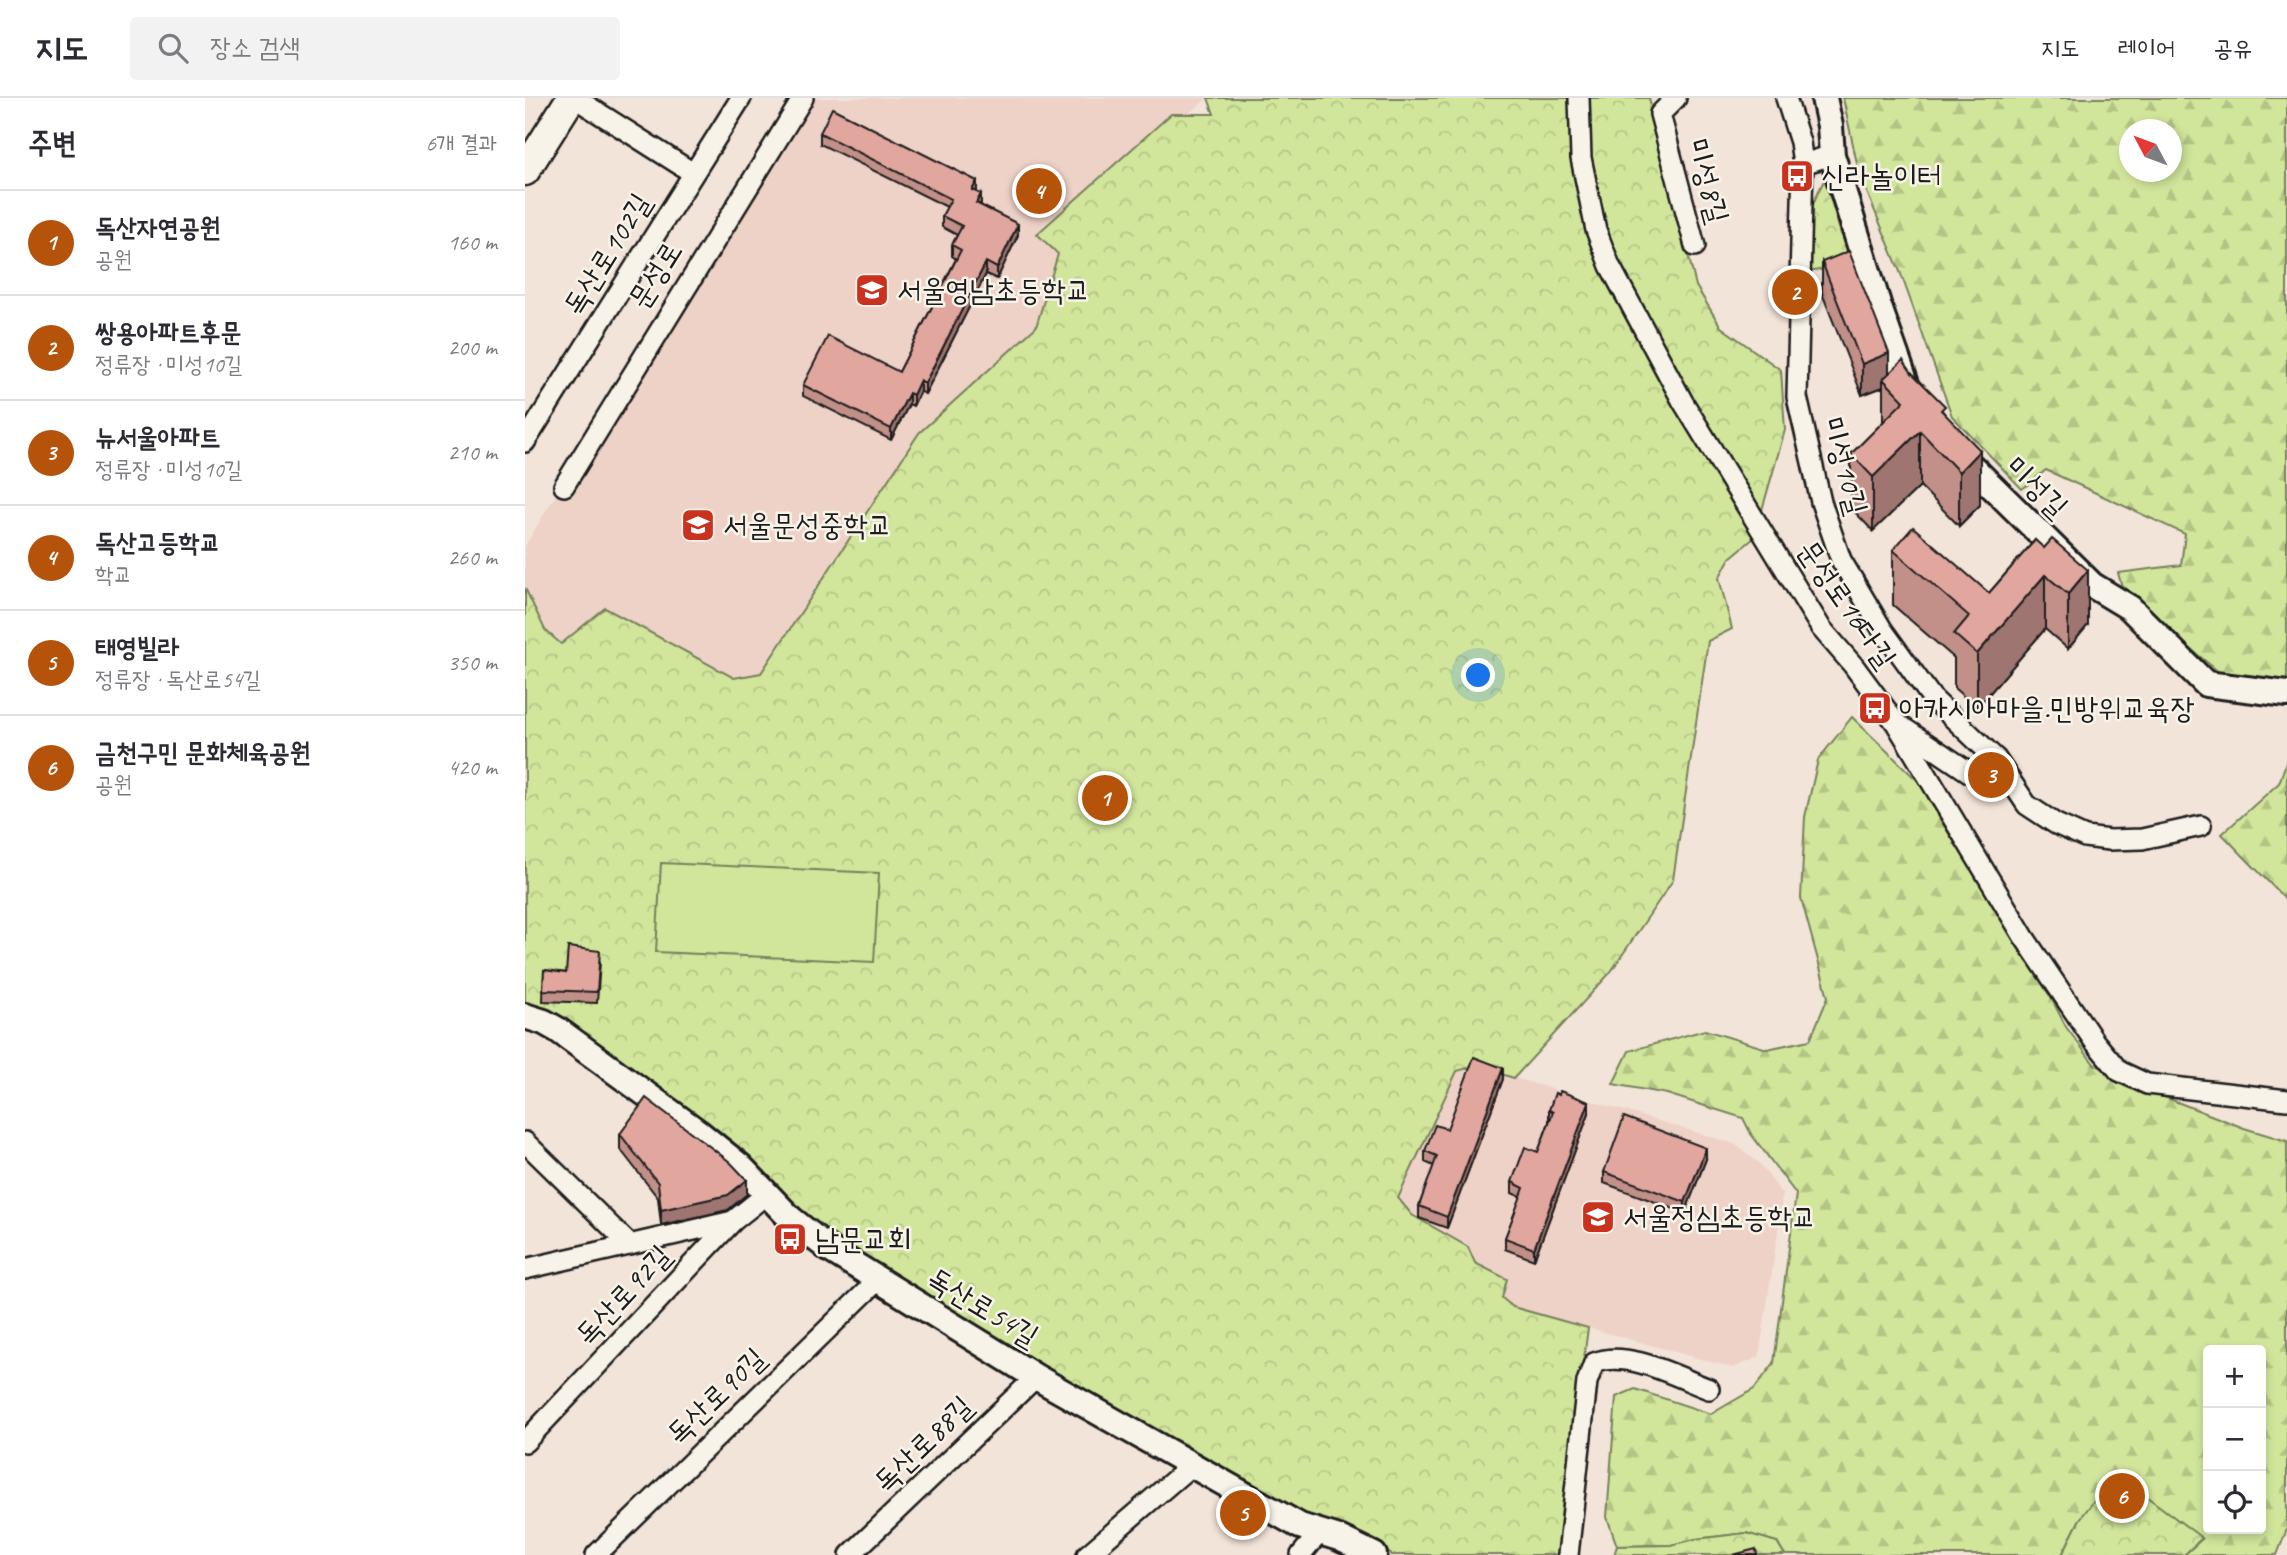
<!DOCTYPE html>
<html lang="ko">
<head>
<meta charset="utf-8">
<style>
  body { margin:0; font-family:Caveat,"Poor Story",sans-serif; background:#f2f2f3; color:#2b2b33 }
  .controls { position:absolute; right:21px; bottom:21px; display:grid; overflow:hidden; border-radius:7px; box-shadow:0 4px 10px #0003 }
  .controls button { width:63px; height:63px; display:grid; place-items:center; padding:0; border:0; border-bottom:2px solid #e1e1e2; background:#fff; color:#2b2b33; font:35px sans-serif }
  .compass { position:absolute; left:1594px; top:21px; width:63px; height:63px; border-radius:50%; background:#fff; box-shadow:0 4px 10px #0003; rotate:311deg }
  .you { position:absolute; left:954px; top:578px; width:24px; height:24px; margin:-18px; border:5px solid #fff; border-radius:50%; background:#1a73e8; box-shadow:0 0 0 10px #1a73e833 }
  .badge { display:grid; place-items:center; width:46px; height:46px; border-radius:50%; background:#b45309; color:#fff; font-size:23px; font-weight:700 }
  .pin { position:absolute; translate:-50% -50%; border:4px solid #fff; box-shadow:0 2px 7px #0006 }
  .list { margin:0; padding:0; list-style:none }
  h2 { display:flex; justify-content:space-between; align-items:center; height:91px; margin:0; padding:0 28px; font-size:30px }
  h2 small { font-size:23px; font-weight:400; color:#7c7c81 }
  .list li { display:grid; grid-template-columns:46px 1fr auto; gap:21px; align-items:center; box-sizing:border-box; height:105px; padding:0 28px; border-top:2px solid #e1e1e2 }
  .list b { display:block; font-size:26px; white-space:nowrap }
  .list p { margin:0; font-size:23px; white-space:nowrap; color:#7c7c81 }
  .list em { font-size:23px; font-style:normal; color:#7c7c81 }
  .icon { flex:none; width:38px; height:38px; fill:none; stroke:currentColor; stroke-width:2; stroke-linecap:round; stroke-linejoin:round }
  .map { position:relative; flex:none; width:1762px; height:1457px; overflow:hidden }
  header { display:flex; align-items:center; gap:42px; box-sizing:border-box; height:98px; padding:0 35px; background:#fff; border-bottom:2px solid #e1e1e2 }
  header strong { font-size:33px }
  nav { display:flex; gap:38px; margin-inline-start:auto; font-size:24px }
  .search { width:490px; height:63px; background:#f2f2f3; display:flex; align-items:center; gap:18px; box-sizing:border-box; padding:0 24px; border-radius:7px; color:#7c7c81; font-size:26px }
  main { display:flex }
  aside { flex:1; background:#fff }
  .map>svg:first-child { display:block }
</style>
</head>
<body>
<header>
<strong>지도</strong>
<div class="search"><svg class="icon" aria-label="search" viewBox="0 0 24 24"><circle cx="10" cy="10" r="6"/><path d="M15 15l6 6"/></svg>장소 검색</div>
<nav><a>지도</a><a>레이어</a><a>공유</a></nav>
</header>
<main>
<aside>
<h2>주변<small>6개 결과</small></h2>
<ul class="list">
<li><span class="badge">1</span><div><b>독산자연공원</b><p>공원</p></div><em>160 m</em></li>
<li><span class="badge">2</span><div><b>쌍용아파트후문</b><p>정류장 · 미성10길</p></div><em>200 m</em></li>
<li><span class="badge">3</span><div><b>뉴서울아파트</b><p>정류장 · 미성10길</p></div><em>210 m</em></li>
<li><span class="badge">4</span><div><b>독산고등학교</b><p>학교</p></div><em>260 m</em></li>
<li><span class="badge">5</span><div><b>태영빌라</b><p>정류장 · 독산로54길</p></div><em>350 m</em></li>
<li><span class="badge">6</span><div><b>금천구민 문화체육공원</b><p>공원</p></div><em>420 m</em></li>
</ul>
</aside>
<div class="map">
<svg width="1762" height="1457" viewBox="0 0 1762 1457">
  <defs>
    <pattern id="forest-firs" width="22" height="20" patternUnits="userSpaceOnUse" patternTransform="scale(1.75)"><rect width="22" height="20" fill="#d1e69b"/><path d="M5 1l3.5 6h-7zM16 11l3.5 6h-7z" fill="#b3c585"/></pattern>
    <pattern id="park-crowns" width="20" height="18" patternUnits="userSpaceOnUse" patternTransform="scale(1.75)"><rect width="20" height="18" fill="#d1e69b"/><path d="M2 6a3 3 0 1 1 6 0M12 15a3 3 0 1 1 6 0" fill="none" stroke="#b3c585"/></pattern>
  </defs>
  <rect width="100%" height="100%" fill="#f3e4d9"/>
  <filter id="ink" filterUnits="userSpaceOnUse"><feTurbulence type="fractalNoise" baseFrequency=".0143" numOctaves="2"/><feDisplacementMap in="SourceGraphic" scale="14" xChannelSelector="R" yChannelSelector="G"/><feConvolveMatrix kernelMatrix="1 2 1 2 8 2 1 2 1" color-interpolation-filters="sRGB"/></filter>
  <g filter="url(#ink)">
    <g fill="#eed2c8">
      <polygon points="291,0 683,0 512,137 534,156 511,229 394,335 236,575 209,580 80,510 36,546 20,532 0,490 0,448 25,406 139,245"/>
      <polygon points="950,968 1210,1046 1235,1066 1257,1096 1255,1121 1234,1259 1208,1270 988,1209 977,1200 981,1180 950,1165 943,1149 887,1117 872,1100 932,973"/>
    </g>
    <g fill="url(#forest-firs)" stroke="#76815c" stroke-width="2" fill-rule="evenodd">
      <path d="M1318,0H1762V585L1695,575L1599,496L1593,475L1656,467L1660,436L1521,372L1497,391L1427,318L1376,176L1334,75ZM1604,32H1646V74H1604Z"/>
      <path d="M1327,619L1396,686L1416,723L1512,872L1541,929L1569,966L1616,990L1719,1030L1762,1043V1431L1752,1457H1659L1677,1441L1555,1421L1537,1457H1260L1252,1444L1221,1435L1171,1441L1146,1447L1092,1448L1082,1419L1091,1299L1110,1291L1186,1316L1229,1291L1249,1265L1271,1096L1226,1036L1218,1020L1142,996L1088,986L1104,953L1180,932L1242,951L1285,942L1303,899L1276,800L1280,719L1293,662ZM1683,1252H1736V1431H1683Z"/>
      <polygon points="1762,662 1762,803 1697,736 1754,685"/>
    </g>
    <g fill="url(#park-crowns)" stroke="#76815c" stroke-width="2">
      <polygon points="683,0 1124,0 1171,188 1196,229 1256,272 1260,332 1229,440 1205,460 1194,480 1207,531 1183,543 1148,782 1085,875 989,980 950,968 932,973 873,1100 887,1117 943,1149 950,1165 982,1181 977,1200 988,1209 1063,1230 1033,1457 867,1457 850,1446 798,1425 555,1294 303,1136 211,1053 31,922 0,906 0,490 20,532 36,546 80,510 209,580 236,575 394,335 511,229 533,156 512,136 646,16 689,16"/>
      <path d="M1300,81L1316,136L1332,165L1283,174C1280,137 1281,113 1300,81Z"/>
      <polygon points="1590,1375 1677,1440 1659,1457 1537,1457 1555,1421"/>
      <polygon points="1221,1435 1252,1444 1260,1457 1089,1457 1092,1448 1146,1447 1171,1441"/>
    </g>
    <polygon fill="#d1e69b" stroke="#76815c" stroke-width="2" points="136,765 354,775 349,864 131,854"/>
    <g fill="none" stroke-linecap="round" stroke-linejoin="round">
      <g stroke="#1c1c1c" stroke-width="24">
        <g id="minor">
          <polyline points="50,0 168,75"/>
          <polyline points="1054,0 1056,60 1071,132 1085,168 1158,304 1296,530 1328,567 1371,625 1499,839 1569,943 1594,973 1622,986 1762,1002"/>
          <polyline points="1151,0 1135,16 1170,148"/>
          <polyline points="1261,0 1275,44 1278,66"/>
          <polyline points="1307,57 1278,66 1272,299 1296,404 1316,462 1357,531 1407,600 1471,661 1502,707 1531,726 1560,739 1584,742 1617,741 1676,728"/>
          <polyline points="0,344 216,0"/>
          <polyline points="39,388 278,0"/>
          <polyline points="1374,627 1450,678 1471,661"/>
          <polyline points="0,1044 105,1147"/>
          <polyline points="0,1171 208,1123"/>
          <polyline points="0,1344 208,1123 243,1095"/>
          <polyline points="71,1457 353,1182"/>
          <polyline points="325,1457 511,1279"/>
          <polyline points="562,1457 668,1366"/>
          <polyline points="776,1457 795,1434"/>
          <path d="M1043,1457L1062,1284L1069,1265C1102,1251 1152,1279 1184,1291"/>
        </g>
      </g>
      <g stroke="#1c1c1c" stroke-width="30">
        <g id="tertiary">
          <polyline points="1299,0 1305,28 1307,57 1354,209 1385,297"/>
          <polyline points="1432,354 1567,487 1605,510 1681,586 1762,596"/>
          <polyline points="0,918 19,924 33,932 173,1034 215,1068 266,1121 304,1151 511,1279 775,1428 814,1440 849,1457"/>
        </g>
      </g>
      <g stroke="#1c1c1c" stroke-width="33">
        <polyline id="secondary" points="0,73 46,0"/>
      </g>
      <use href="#minor" stroke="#f7f3e8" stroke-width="19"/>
      <use href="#tertiary" stroke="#f7f3e8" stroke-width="24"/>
      <use href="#secondary" stroke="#f7f3e8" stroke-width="28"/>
    </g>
    <g fill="#c29089" stroke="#1c1c1c" stroke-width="2">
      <polygon points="295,35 452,94 456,107 493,137 472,181 461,176 400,296 395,293 388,308 384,306 366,342 278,298 278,287 374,274 431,161 427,158 427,147 432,137 417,129 417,118 422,109 295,46"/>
      <polygon points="1297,164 1364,275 1387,275 1420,316 1455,407 1434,428 1395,388 1348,433 1326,410 1326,356 1358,324 1358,289 1337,297 1297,195"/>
      <polygon points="1510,442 1563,527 1543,551 1520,531 1452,610 1429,590 1429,560 1368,507 1368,452 1464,495"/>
      <polygon points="75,864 72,905 18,903 19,872 41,875"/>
      <polygon points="978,981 922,1130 894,1120 894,1108 909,1068 900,1064 900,1053 922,1031"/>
      <polygon points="1024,1012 1064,1015 1009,1162 980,1151 980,1140 996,1099 987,1095 987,1084 1013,1054 1024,1024"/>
      <polygon points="95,1036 222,1096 203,1112 136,1127 133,1100 95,1051"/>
      <polygon points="1181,1061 1160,1115 1079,1085 1079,1074"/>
    </g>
    <g fill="#9e756f" stroke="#1c1c1c" stroke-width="2">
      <polygon points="452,83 452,94 447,92"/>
      <polygon points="456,96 456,107 451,105"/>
      <polygon points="493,126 493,137 472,181 472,170"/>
      <polygon points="461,164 461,176 400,296 400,285"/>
      <polygon points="1364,255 1364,287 1358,281 1358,289 1337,297 1337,266"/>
      <polygon points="395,282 395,293 388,308 388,297"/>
      <polygon points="384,295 384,306 366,342 366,331"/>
      <polygon points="1395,333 1395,388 1348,433 1348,379"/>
      <polygon points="1455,352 1455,407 1434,428 1434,374"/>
      <polygon points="1563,472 1563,527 1543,551 1543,496"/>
      <polygon points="1520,477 1520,531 1452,610 1452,556"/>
      <polygon points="978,970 978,981 922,1130 922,1119"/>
      <polygon points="1064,1004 1064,1015 1009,1162 1009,1151"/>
      <polygon points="1181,1050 1181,1061 1160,1115 1160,1104"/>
      <polygon points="222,1082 222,1096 203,1112 136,1127 136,1112"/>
    </g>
    <g fill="#e1a79f" stroke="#1c1c1c" stroke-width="2">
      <polygon points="307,10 452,83 447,92 456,96 451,105 493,126 472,170 461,164 400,285 395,282 388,297 384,295 366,331 278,287 303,238 374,274 436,152 427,147 437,128 417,118 426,101 295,35"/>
      <polygon points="1324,153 1364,255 1337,266 1297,164"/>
      <polygon points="1378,262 1387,275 1420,308 1416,312 1455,352 1434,374 1395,333 1348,379 1326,356 1379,303 1358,281"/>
      <polygon points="1388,429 1464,495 1510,442 1519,450 1527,441 1563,472 1543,496 1520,477 1452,556 1429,536 1444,518 1368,452"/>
      <polygon points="43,849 75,853 72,894 18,892 19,872 41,875"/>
      <polygon points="949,959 978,970 922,1119 894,1108 912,1058 900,1053 910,1027 922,1031"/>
      <polygon points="1035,993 1064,1004 1009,1151 980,1140 999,1090 987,1084 1000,1049 1013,1054 1028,1014 1024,1012 1030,995 1034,997"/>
      <polygon points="121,1000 205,1064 222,1082 203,1097 136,1112 133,1085 95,1036"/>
      <polygon points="1099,1019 1181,1050 1160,1104 1079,1074"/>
      <polygon points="1231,1451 1232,1457 1208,1457"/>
    </g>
  </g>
  <defs>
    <g id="bus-square" transform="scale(1.75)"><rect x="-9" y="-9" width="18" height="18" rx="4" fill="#c8321e" stroke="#f7f3e8"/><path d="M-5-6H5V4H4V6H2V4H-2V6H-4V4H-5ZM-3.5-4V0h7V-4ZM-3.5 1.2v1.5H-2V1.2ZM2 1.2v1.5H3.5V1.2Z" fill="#fff"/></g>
    <g id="school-square" transform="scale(1.75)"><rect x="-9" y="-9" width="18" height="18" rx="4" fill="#c8321e" stroke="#f7f3e8"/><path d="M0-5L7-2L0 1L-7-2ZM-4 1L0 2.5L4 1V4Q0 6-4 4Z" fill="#fff"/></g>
  </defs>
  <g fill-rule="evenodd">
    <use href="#bus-square" x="1272" y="78"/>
    <use href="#school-square" x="347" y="192"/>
    <use href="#school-square" x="173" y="427"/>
    <use href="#bus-square" x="1350" y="610"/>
    <use href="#school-square" x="1073" y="1119"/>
    <use href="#bus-square" x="265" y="1141"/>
  </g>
  <g text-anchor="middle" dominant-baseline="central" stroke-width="5" stroke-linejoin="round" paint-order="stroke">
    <g font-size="30" fill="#1c1c1c" stroke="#f7f3e8" text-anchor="start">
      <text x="1296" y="78">신라놀이터</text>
      <text x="372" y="192">서울영남초등학교</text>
      <text x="198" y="427">서울문성중학교</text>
      <text x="1374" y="610">아카시아마을.민방위교육장</text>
      <text x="1098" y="1119">서울정심초등학교</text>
      <text x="290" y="1141">남문교회</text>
    </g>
    <g font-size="30" fill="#1c1c1c" stroke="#f7f3e8">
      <text transform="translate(1183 83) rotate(75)">미성8길</text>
      <text transform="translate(82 156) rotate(-58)">독산로102길</text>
      <text transform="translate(130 177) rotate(-58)">문성로</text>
      <text transform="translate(1320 368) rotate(75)">미성10길</text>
      <text transform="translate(1512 389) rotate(44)">미성길</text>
      <text transform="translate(1322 506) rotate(55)">문성로16다길</text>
      <text transform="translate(98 1197) rotate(-47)">독산로92길</text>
      <text transform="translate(458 1209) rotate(31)">독산로54길</text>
      <text transform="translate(191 1298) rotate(-44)">독산로90길</text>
      <text transform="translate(398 1346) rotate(-44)">독산로88길</text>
    </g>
  </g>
</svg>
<div class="controls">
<button>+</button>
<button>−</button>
<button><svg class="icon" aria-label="locate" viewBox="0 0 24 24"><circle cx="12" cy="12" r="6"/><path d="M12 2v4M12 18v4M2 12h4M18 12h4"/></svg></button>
</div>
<svg class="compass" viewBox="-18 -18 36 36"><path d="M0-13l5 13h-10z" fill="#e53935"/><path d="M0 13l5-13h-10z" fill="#7c7c81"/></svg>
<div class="you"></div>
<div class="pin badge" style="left:580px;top:700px">1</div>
<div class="pin badge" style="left:1270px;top:194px">2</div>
<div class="pin badge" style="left:1466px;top:677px">3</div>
<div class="pin badge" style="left:514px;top:93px">4</div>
<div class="pin badge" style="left:718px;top:1415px">5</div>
<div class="pin badge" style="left:1597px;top:1398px">6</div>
</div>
</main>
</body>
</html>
